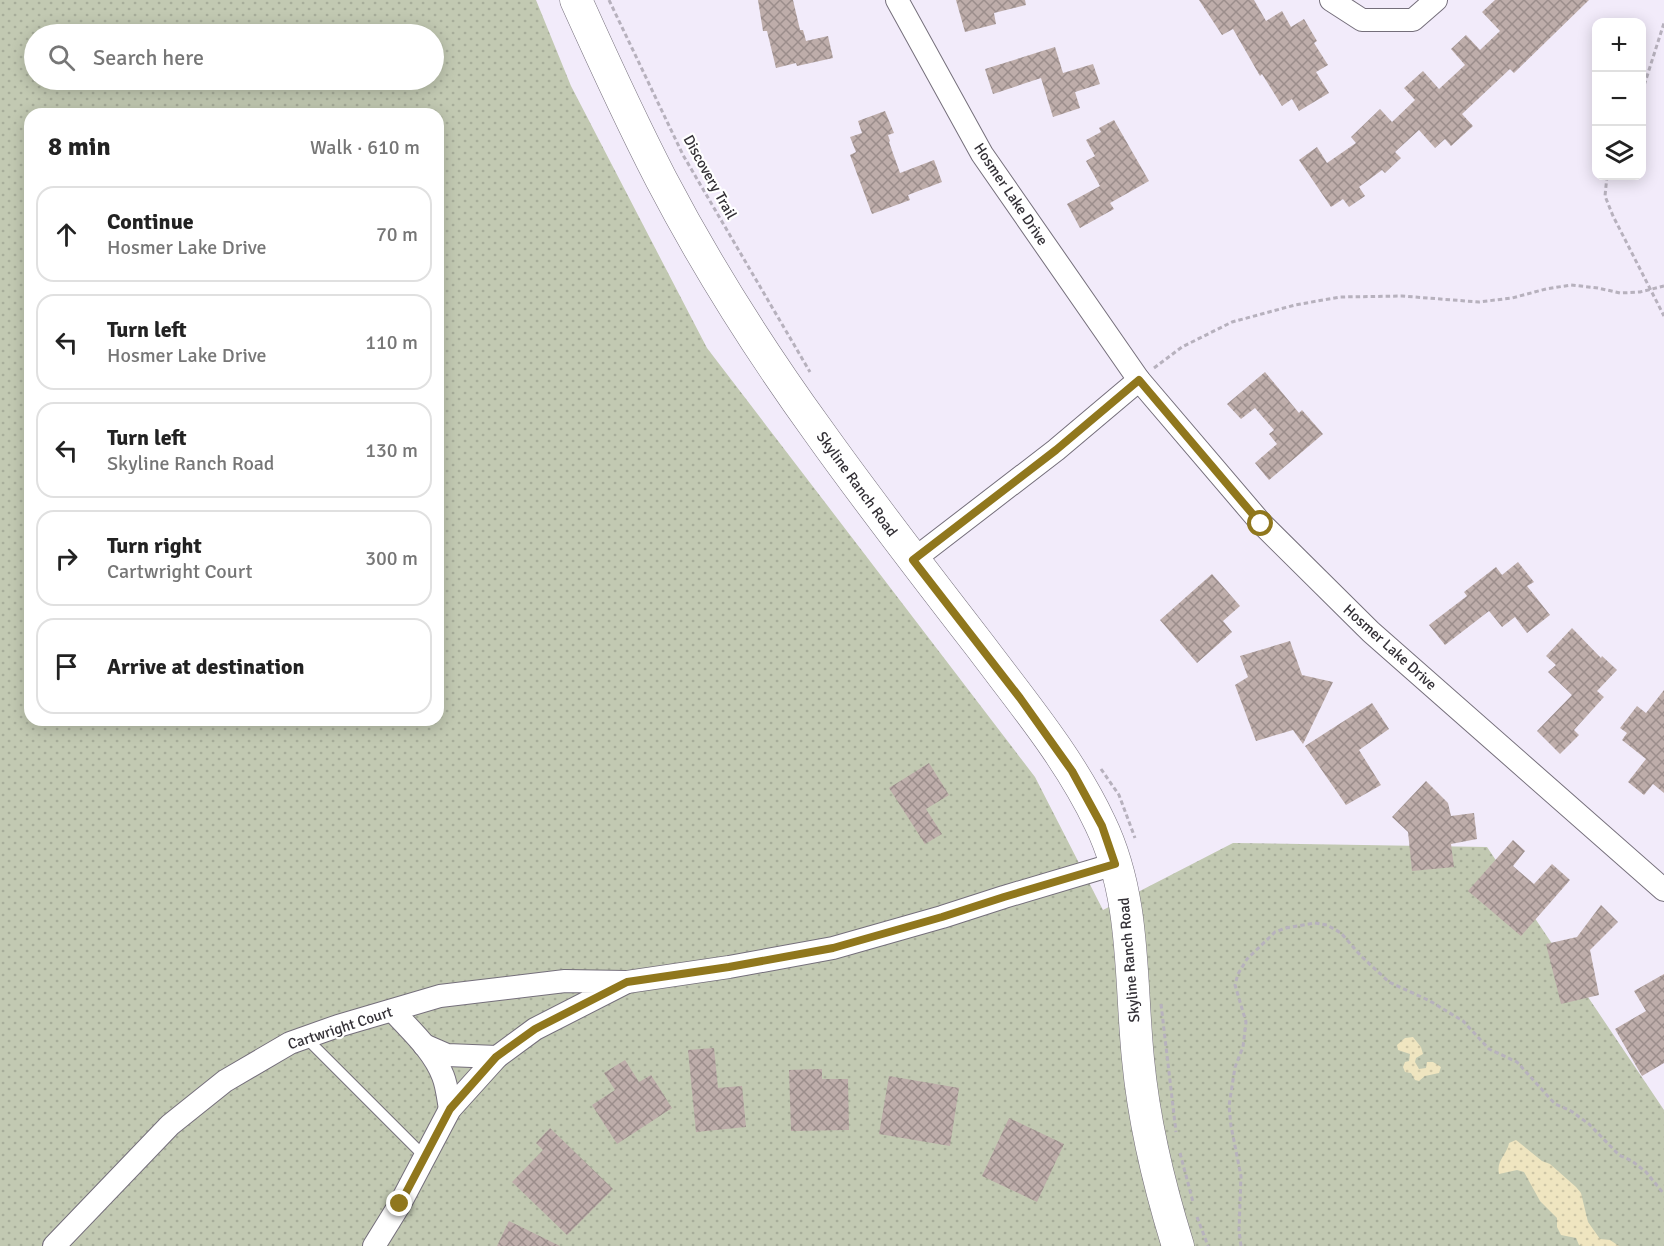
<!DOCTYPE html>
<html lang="en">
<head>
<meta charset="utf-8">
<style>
  body { margin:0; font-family:Signika,sans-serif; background:#f2f2f2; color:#222 }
  .controls { position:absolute; right:18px; top:18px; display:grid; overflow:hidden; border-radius:12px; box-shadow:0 3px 15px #0003 }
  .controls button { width:54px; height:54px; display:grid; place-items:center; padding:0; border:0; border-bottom:2px solid #e0e0e0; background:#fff; color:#222; font:30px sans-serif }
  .stop { position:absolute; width:18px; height:18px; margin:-14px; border:4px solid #90771d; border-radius:50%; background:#fff }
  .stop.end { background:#90771d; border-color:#fff; box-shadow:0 2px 6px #0008 }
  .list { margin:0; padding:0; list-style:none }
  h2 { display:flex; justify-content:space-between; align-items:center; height:78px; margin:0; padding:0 24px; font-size:26px }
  h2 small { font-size:20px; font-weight:400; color:#767676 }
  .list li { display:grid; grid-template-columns:39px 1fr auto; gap:18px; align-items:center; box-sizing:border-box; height:96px; margin:0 12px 12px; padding:0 12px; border:2px solid #e0e0e0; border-radius:18px }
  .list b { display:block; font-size:22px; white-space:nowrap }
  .list p { margin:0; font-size:20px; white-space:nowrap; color:#767676 }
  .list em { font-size:20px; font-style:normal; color:#767676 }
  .icon { flex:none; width:33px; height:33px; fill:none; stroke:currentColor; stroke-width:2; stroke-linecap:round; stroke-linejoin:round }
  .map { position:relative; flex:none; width:1664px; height:1246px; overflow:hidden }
  .search { position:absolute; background:#fff; box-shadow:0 3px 15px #0003; left:24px; top:24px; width:420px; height:66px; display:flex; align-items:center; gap:15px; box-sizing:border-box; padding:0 21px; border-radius:33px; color:#767676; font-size:22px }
  .panel { position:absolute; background:#fff; box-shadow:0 3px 15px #0003; left:24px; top:108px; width:420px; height:618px; border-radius:18px }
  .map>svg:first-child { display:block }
</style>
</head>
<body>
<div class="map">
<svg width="1664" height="1246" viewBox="0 0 1664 1246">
  <defs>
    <pattern id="grass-dots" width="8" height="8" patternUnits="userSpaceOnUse" patternTransform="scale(1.5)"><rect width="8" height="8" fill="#c2c9b2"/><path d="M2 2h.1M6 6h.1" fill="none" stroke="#a7ad9a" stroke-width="1.8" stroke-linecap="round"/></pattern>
    <pattern id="sand-dots" width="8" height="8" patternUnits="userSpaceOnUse" patternTransform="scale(1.5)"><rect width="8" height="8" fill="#efe5c0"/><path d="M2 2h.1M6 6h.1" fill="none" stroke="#cdc5a6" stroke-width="1.8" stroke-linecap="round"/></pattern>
    <pattern id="building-cross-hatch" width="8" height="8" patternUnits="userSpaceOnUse" patternTransform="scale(1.5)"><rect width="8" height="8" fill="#beadaa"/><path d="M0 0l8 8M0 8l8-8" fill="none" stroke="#9b8d8b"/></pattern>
  </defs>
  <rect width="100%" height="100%" fill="#f2ebfa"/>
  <path fill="url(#grass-dots)" fill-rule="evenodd" d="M0,0H536L571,86L707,348L1035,777L1103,910L1233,843L1487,847L1664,1110V1246H0ZM34,34H434V80H34ZM30,114H438V720H30Z"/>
  <g fill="url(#sand-dots)">
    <polygon points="1413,1037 1421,1047 1423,1054 1416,1058 1415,1062 1419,1069 1426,1068 1427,1062 1433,1062 1441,1067 1439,1073 1425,1076 1419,1081 1415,1080 1411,1073 1405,1072 1403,1067 1405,1062 1409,1061 1410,1054 1398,1050 1397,1045 1405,1038"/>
    <path d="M1516,1140L1542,1161L1550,1164L1576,1187L1581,1193L1588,1222L1600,1239L1610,1240L1619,1246H1582L1579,1245L1576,1238L1561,1235L1557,1227V1218L1540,1201L1524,1172L1517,1170L1499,1174C1496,1160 1507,1155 1509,1143Z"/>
  </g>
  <g fill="url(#building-cross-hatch)">
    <polygon points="758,0 793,0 800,30 803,30 806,41 828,36 833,58 797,66 796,63 776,68 767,31 763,31"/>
    <polygon points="956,0 1025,0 1026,5 994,13 996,24 965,32"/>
    <polygon points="1199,0 1254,0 1266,21 1282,11 1291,27 1304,19 1317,41 1314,43 1328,65 1316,72 1329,93 1299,111 1292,99 1282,106 1262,74 1260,76 1233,29 1222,35"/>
    <polygon points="1495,0 1589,0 1514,73 1510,69 1462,114 1473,126 1451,146 1445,139 1435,148 1419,130 1395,152 1401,158 1385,173 1382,170 1359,187 1365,196 1349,207 1343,199 1331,207 1299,160 1317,147 1327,163 1356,143 1351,137 1380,109 1392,122 1415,100 1404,88 1423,71 1439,89 1465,65 1451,49 1466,35 1480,50 1500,31 1482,12"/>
    <polygon points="1055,47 1063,73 1093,64 1100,84 1075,92 1080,108 1053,117 1041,78 993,94 985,69"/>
    <polygon points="885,111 894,133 888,135 890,141 889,142 900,173 934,160 942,182 908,195 910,200 872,214 850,155 856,152 850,137 862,133 858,121"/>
    <polygon points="1114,120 1149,181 1110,203 1114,209 1080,228 1067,204 1100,186 1086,161 1095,156 1086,140 1101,132 1099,128"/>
    <polygon points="1265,372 1299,413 1302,410 1323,434 1269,480 1255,463 1277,444 1269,434 1274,430 1255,408 1241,419 1227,404"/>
    <polygon points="1518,562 1534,582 1527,586 1550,615 1527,633 1515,617 1502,627 1489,611 1445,645 1429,625 1467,596 1464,592 1496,567 1502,575"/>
    <polygon points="1212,574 1240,606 1223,621 1232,632 1197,663 1160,620"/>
    <polygon points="1572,628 1601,658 1602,656 1617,670 1597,691 1604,697 1574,730 1579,735 1560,754 1537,731 1572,695 1548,672 1556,665 1546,656"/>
    <polygon points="1290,641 1302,675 1333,682 1303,744 1293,730 1256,741 1235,685 1248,677 1240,656"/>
    <polygon points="1664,690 1664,793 1653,784 1644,795 1628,782 1646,759 1622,740 1627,733 1620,728 1637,706 1646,713"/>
    <polygon points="1372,703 1389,729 1359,750 1381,785 1346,805 1305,746"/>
    <polygon points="929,763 949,795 926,809 942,834 925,844 889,788"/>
    <polygon points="1426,781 1448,803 1451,816 1474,813 1477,839 1451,844 1454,867 1412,871 1408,832 1392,817"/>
    <polygon points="1513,840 1525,851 1513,866 1534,884 1552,864 1570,880 1521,936 1468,891"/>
    <polygon points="1601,905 1618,922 1590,950 1599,995 1561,1004 1546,944 1577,937"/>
    <polygon points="1664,974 1664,1063 1642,1076 1615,1029 1646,1011 1634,991"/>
    <polygon points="714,1048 718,1088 742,1086 746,1127 696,1132 688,1050"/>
    <polygon points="625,1060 639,1082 651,1075 672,1108 617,1144 592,1105 615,1090 604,1073"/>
    <polygon points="822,1069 822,1079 848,1079 849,1130 791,1131 789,1070"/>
    <polygon points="889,1076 959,1088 950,1146 879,1134"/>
    <polygon points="1009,1118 1064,1144 1037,1202 982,1176"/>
    <polygon points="550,1128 613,1189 567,1235 512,1182 543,1150 536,1143"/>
    <polygon points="509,1221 560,1246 497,1246"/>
  </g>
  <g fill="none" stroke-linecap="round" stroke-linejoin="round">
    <g stroke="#756f7b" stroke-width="12">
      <polyline id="lane" points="306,1038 424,1156"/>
    </g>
    <g stroke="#756f7b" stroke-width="24">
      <g id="street">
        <polyline points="897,0 982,154 1139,380"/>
        <polyline points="1331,0 1362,20 1413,20 1436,0"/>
        <polyline points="913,560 1056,450 1139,380 1261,523 1371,632 1664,890"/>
        <polyline points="627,982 729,967 833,948 942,917 1004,897 1115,864"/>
        <path d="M393,1011C411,1031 433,1050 443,1076C447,1086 448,1098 450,1109"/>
        <polyline points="424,1045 447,1055 497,1057"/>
        <polyline points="54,1246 170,1125 225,1081 290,1043 338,1026 440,996 565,981 627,982 535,1029 497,1057 450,1109 400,1204 374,1246"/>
      </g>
    </g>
    <g stroke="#756f7b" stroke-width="33">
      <path id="secondary" d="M576,0C603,60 631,121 661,179C707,267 761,352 819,432C871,505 926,576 981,647C1023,703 1070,759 1100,823C1136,897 1130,980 1138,1059C1144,1123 1159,1185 1178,1246"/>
    </g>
    <g stroke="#b7b1bd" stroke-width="3" stroke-dasharray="4.5 3" stroke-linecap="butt">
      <polyline points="609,0 683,155 810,372"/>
      <polyline points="1642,92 1664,23"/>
      <polyline points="1607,176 1605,196 1613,216 1664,316"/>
      <polyline points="1154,368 1182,347 1232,322 1295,305 1340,297 1402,296 1479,302 1512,298 1546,289 1571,285 1598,288 1620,293 1640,292 1664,286"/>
      <polyline points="1101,769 1119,795 1135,838"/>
      <polyline points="1161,1004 1176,1132"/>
      <polyline points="1180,1153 1193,1202"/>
      <polyline points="1197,1217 1208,1246"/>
      <polyline points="1241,1246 1239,1230 1241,1176 1231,1126 1229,1106 1235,1067 1243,1047 1246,1022 1235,985 1238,974 1247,959 1275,932 1286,928 1315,923 1327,925 1341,933 1361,956 1389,982 1430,1001 1463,1021 1489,1049 1517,1062 1555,1104 1571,1111 1589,1124 1619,1155 1632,1161 1646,1172 1664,1194"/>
    </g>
    <use href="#lane" stroke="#fff" stroke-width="10"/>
    <use href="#street" stroke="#fff" stroke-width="22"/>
    <use href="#secondary" stroke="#fff" stroke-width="32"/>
  </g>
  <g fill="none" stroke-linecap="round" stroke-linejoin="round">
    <polyline stroke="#90771d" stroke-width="8" points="400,1204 450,1109 496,1057 535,1029 627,982 729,967 833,948 942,917 1004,897 1115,864 1102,826 1072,771 1020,698 913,560 1056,450 1139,380 1261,524"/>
  </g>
  <g text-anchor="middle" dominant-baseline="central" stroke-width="4.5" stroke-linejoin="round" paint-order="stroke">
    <g font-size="15" fill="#333036" stroke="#fff">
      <text transform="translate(710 177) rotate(61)">Discovery Trail</text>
      <text transform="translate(1011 194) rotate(56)">Hosmer Lake Drive</text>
      <text transform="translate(857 484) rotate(54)">Skyline Ranch Road</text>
      <text transform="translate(1390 647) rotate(42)">Hosmer Lake Drive</text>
      <text transform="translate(1129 960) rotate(-95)">Skyline Ranch Road</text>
      <text transform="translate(340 1028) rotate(-18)">Cartwright Court</text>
    </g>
  </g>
</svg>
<div class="controls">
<button>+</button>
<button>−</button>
<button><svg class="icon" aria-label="layers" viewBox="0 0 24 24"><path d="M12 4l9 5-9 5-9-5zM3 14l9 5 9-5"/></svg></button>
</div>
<div class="stop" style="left:1261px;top:524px"></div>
<div class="stop end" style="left:400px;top:1204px"></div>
<div class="search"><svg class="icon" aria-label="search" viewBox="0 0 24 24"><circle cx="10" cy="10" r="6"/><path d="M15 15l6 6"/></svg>Search here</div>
<section class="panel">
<h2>8 min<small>Walk · 610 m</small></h2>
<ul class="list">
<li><svg class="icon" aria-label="ahead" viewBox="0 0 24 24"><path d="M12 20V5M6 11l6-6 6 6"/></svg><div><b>Continue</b><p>Hosmer Lake Drive</p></div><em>70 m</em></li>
<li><svg class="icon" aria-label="left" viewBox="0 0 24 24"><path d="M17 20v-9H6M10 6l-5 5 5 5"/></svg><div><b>Turn left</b><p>Hosmer Lake Drive</p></div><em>110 m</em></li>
<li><svg class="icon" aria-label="left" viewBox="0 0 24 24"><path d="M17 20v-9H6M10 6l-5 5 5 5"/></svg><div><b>Turn left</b><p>Skyline Ranch Road</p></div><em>130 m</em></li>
<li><svg class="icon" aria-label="right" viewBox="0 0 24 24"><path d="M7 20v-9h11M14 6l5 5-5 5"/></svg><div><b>Turn right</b><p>Cartwright Court</p></div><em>300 m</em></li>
<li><svg class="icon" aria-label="arrive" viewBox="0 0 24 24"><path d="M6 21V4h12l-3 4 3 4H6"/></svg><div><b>Arrive at destination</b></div></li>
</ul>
</section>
</div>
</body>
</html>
